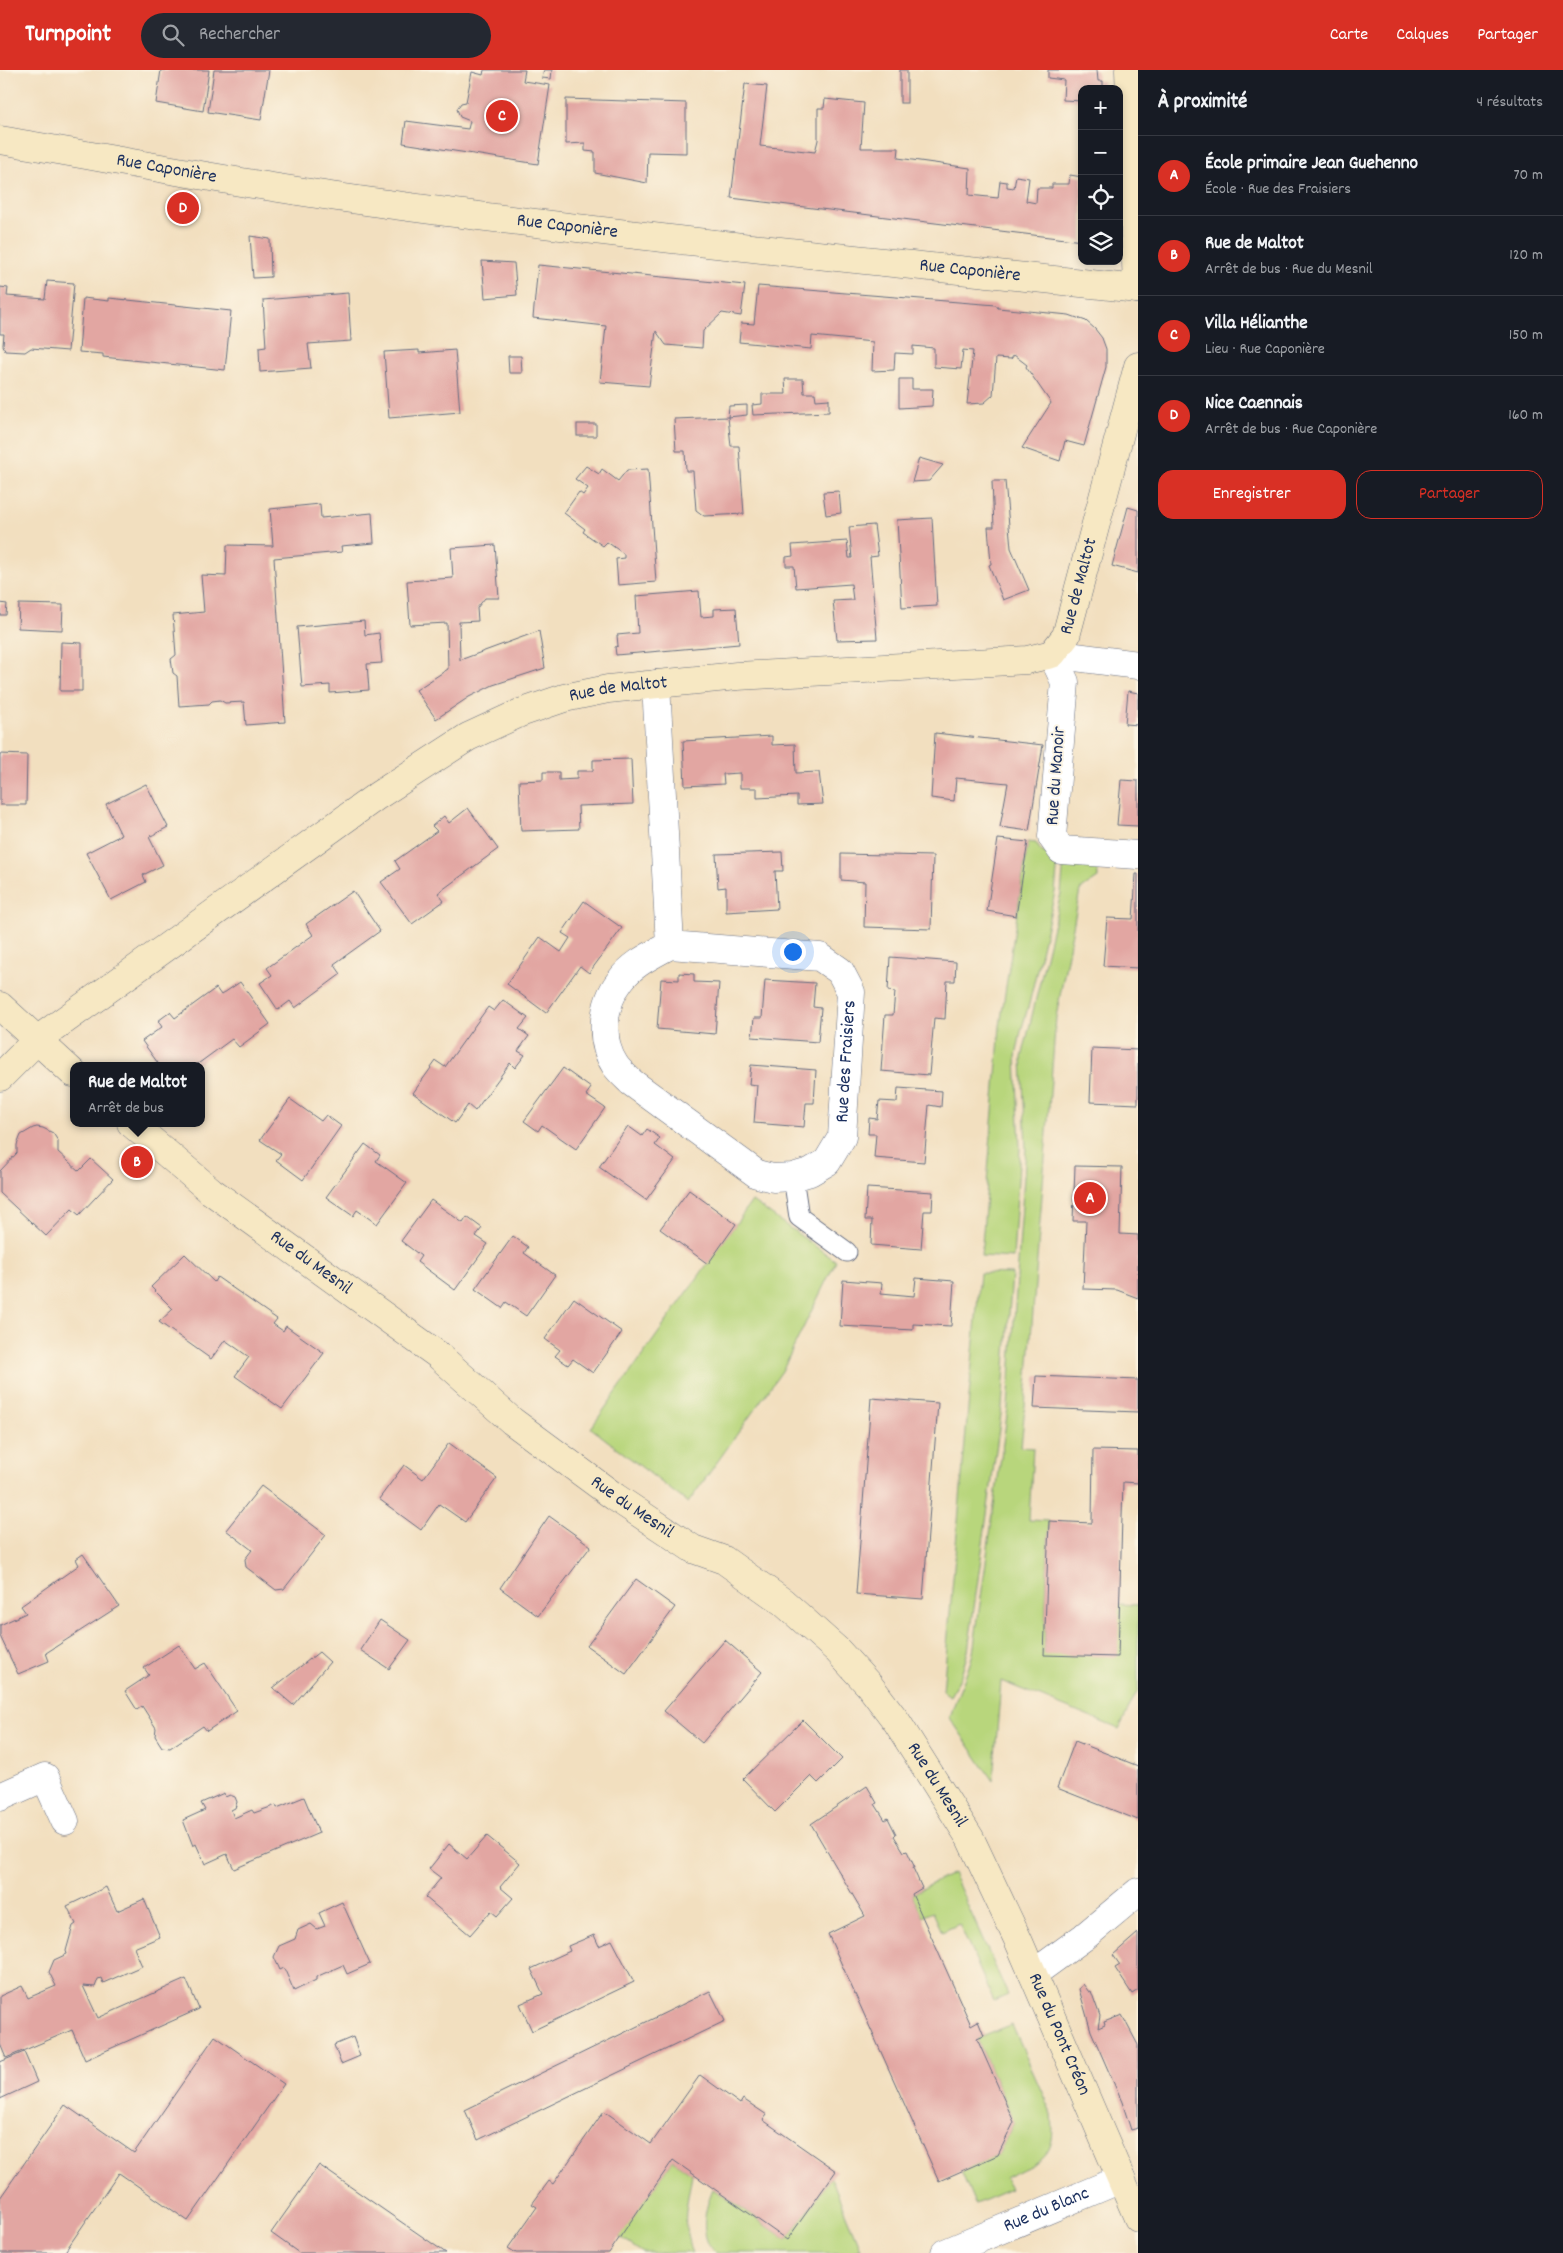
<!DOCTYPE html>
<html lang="fr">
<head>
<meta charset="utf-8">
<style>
  body { margin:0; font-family:Dekko,sans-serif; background:#242831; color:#f1f3f6 }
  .controls { position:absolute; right:15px; top:15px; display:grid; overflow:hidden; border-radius:10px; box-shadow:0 2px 8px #0003 }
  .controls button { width:45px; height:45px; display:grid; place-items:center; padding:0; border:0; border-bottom:1px solid #363941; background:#171b24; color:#f1f3f6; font:25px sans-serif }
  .you { position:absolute; left:792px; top:881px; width:18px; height:18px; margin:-12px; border:4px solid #fff; border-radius:50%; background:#1a73e8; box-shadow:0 0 0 8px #1a73e833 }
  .badge { display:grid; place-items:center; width:32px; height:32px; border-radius:50%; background:#d93025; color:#fff; font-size:16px; font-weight:700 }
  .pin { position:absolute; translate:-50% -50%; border:2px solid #fff; box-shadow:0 1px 5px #0006 }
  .popup { position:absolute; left:70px; top:992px; width:135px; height:65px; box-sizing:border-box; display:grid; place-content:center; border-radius:10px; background:#171b24; filter:drop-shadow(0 1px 4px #0005); font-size:16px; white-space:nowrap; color:#9ea1a6 }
  .popup b { font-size:19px; color:#f1f3f6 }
  .popup::after { content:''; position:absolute; left:50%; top:100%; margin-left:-10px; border:10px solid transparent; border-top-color:#171b24 }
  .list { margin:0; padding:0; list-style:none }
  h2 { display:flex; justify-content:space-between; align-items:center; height:65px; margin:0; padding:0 20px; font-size:21px }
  h2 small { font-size:16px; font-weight:400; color:#9ea1a6 }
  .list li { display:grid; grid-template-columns:32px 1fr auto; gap:15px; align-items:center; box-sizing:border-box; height:80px; padding:0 20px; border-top:1px solid #363941 }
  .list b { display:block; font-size:19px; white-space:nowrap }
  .list p { margin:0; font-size:16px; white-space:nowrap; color:#9ea1a6 }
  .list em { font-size:16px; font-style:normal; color:#9ea1a6 }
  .actions { display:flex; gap:10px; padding:15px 20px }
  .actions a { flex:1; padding:11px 0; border:1px solid #d93025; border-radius:15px; text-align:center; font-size:18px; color:#d93025 }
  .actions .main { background:#d93025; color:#fff }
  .icon { flex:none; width:28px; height:28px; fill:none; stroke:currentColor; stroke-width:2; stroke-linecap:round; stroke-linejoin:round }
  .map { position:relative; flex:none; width:1138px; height:2183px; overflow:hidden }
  header { display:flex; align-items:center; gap:30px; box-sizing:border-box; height:70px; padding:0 25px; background:#d93025; color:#fff }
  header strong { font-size:24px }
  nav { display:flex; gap:28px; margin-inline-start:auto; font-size:18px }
  .search { width:350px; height:45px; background:#242831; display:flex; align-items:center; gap:12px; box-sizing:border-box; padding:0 18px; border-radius:28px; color:#9ea1a6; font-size:19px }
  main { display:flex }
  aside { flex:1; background:#171b24 }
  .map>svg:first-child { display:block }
</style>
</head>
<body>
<header>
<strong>Turnpoint</strong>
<div class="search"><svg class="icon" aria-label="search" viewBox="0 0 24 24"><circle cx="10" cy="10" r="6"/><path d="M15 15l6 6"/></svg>Rechercher</div>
<nav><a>Carte</a><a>Calques</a><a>Partager</a></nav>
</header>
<main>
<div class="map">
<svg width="1138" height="2183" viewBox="0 0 1138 2183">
  <rect width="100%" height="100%" fill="#fcf5e5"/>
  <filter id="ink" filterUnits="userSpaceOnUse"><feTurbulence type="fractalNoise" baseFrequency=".02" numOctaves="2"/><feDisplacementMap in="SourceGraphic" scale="10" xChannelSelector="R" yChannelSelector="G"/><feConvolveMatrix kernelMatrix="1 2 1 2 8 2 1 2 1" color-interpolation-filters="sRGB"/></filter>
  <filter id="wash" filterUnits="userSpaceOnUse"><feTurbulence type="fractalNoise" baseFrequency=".0096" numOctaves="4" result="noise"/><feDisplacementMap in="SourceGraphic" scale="20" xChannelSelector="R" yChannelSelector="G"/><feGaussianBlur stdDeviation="1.12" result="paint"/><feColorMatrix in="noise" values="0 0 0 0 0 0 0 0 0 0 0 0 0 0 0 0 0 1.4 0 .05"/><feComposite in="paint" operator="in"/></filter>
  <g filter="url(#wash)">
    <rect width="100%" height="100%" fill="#f2dfbf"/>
    <g fill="#b8d67c" stroke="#6a826d">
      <polygon points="1028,772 1036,773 1041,781 1058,790 1055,822 1029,934 1021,961 1016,987 1020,1078 1013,1188 981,1186 1000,956"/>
      <path d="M1064,791L1097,792L1098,808L1080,820L1056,947L1028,1305L1021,1377L1033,1378L1029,1450L1049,1451L1044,1584L1119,1534L1138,1535V1619L1119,1659L1001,1611L993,1711L950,1648C956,1625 967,1607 973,1583L1008,1338L1026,1078L1022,988L1061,823Z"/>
      <polygon points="752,1131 836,1191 782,1301 688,1433 591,1358"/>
      <polygon points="980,1203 1012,1204 1002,1337 968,1581 961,1606 950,1626 943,1621"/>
      <polygon points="953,1803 1008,1925 994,1931 959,1854 942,1862 933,1842 922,1847 912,1824"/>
      <path d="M1012,1955L1052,2045C1057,2090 1040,2090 1005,2108L1011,2119L975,2134L961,2101L998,2085L1014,2052L977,1969Z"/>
      <path d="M673,2090L692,2104C687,2135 680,2153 693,2183H643L619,2167Z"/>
      <path d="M831,2108L860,2179L849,2183H715C698,2167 705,2137 713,2119L787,2170Z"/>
    </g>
    <g id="blocks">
      <g fill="#e2a6a2">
        <polygon points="161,0 209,0 203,41 156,33"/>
        <polygon points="214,0 269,0 261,50 208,42"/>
        <polygon points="484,0 525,0 523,11 550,15 538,94 403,73 406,51 468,59 470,51 460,47 457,39 461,33 466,32 472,2 483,5"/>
        <polygon points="544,0 552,0 551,9 542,8"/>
        <rect x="900" y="0" width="7" height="33"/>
        <polygon points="1048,0 1097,0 1098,11 1103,11 1103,19 1082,19 1082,31 1063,30 1064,10 1048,8"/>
        <polygon points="745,14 767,16 760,76 815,82 818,70 818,38 824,38 825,29 864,33 861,78 899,78 898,88 970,98 969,125 998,128 1000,111 1007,112 1007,117 1014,118 1016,106 1029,108 1026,131 1036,133 1037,118 1052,118 1052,114 1069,114 1070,105 1082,107 1082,171 731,128"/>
        <polygon points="566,29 686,33 686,83 648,82 647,113 595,103 595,82 585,81 585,73 566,74"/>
        <polygon points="250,166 270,169 271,207 253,208"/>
        <polygon points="482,191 514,193 517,225 485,228"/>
        <polygon points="538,195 745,215 741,246 722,243 703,261 702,278 666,275 656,261 649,316 600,312 606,256 533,248"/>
        <polygon points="47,211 74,213 68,281 31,278 25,282 5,281 3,275 4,264 0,264 0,217 8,218 7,226 45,229"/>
        <polygon points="758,216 996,235 998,238 1069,245 1086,251 1095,259 1102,268 1106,279 1106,297 1084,376 1065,371 1060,391 1022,378 1051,333 1026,297 1027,295 1014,285 1011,289 996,288 993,325 984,333 967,334 973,281 963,280 961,299 934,297 934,278 913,276 913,284 895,283 894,300 872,301 873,272 812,266 811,279 739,272 741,253 754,254"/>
        <polygon points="348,223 351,271 308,274 311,298 260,302 259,278 266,277 263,230"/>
        <polygon points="83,228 109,231 109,228 231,241 225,300 103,287 103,284 79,282"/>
        <polygon points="419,280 419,283 455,280 460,342 389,348 384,282"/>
        <polygon points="508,286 521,286 522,303 509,303"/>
        <polygon points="785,309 803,309 804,323 815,323 816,330 829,329 829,342 753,345 752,335 762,334 762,324 786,324"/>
        <polygon points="899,309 912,309 912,319 933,319 932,336 899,338"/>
        <polygon points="747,335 747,345 728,347 731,376 739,376 744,444 704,446 696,440 693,401 686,401 685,381 676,381 674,349 728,347 729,336"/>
        <rect x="577" y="354" width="19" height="12"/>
        <polygon points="919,388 943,395 929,411 912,412"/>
        <polygon points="586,396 599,404 602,399 618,411 627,400 648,399 656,512 618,515 616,489 624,488 624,484 607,472 603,476 583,462 585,459 564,443 579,422 583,425 588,418 575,409"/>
        <polygon points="992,411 1005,411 1011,478 1029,520 1003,530 989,495 991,494 988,457 994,457"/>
        <polygon points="839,421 841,443 826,445 823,422"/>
        <polygon points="320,434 321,448 372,443 374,473 341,476 342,482 274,488 285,652 246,655 244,632 225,633 220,630 212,631 209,634 179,636 177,606 173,603 171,589 176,585 173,545 204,542 201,505 226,506 227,475 273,476 270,439"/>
        <polygon points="1128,437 1138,440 1138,503 1112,496"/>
        <polygon points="932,448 937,536 902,538 897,450"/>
        <polygon points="874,455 878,486 870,487 877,569 837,570 833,531 853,530 851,514 796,518 794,496 786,496 786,487 793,486 792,475 847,471 849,488 852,488 849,457"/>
        <polygon points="495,475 499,528 485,528 477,538 478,551 459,552 460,590 539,561 545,598 493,615 469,627 436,649 416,620 448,599 447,553 410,555 407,511 453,508 451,478"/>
        <polygon points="699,521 701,547 714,546 714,539 736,538 739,574 616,585 615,577 618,576 617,565 638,563 636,526"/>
        <polygon points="0,533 7,534 6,545 0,545"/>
        <polygon points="19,534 63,535 62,560 18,558"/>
        <polygon points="364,551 365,565 379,563 382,593 367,594 369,620 330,623 330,615 302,617 297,557"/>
        <polygon points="61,572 82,573 82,621 60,621"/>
        <polygon points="1128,621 1138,623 1138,655 1125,654"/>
        <polygon points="935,663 1043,675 1029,761 1000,757 1008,713 956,708 954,731 931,728"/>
        <polygon points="772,666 772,675 795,674 796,703 819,702 823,734 797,735 797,726 757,728 757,718 740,718 740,703 723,704 724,714 685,716 683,671"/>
        <polygon points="0,684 27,685 26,735 0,735"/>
        <polygon points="631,689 633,734 578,736 579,759 521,761 519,711 543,710 543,702 559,702 559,710 577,709 577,701 593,701 593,690"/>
        <polygon points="1121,710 1138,711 1138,756 1117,755"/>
        <polygon points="146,714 168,757 149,767 163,795 143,805 146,812 111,830 86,783 121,765 106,734"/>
        <polygon points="468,738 498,779 438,823 444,831 412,854 381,812 400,799 395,791 437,761 432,756 444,746 449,753"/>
        <polygon points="998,769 1028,772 1016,846 987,841"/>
        <polygon points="782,782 783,801 775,801 777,839 726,842 726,817 718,818 716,784"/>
        <polygon points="841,784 933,786 931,859 864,857 865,812 841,810"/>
        <polygon points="1136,804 1138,804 1138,898 1103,896 1107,848 1133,849"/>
        <polygon points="353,821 380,861 334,894 341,904 295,938 290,931 278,940 260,913 272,905 267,898 313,865 306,854"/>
        <polygon points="584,831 622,858 589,903 580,896 546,943 507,914 540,867 561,882 570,868 562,863"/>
        <polygon points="890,887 956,892 955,911 947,911 945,949 934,948 929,1005 881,1001 885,945 893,945 895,922 888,921"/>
        <polygon points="679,903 694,904 694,912 719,913 715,964 657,959 661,909 679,910"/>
        <polygon points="765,910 815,913 813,937 821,938 818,972 752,967 754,948 762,948"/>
        <polygon points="240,912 270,954 239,977 232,969 195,996 160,996 142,971 162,957 158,951 170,942 175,948 216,918 221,925"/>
        <polygon points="503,930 528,948 519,959 529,966 518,981 525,985 515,998 510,993 475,1041 468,1035 455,1053 413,1023 436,991 445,997 488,937 494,941"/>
        <polygon points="1092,978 1138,980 1138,1034 1090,1032"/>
        <polygon points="751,995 816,1000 814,1033 806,1033 804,1057 754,1053 757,1015 749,1014"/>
        <polygon points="563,998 591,1018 586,1025 605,1038 576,1079 542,1055 538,1061 524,1051"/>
        <polygon points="898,1018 942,1021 941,1037 929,1035 924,1092 874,1088 876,1064 868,1064 869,1048 877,1049 879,1031 897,1032"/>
        <polygon points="290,1029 321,1051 326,1045 341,1056 303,1110 276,1090 281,1084 260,1070"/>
        <polygon points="628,1056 642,1066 647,1059 660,1068 655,1075 675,1090 646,1130 599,1097"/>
        <polygon points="37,1057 43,1058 53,1063 58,1071 58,1082 79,1101 91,1089 113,1109 79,1145 72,1139 46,1166 0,1123 0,1101 17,1083 17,1075 21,1065 33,1058"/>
        <polygon points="365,1074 380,1085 376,1091 407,1113 377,1154 357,1140 353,1146 326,1127"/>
        <polygon points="1075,1096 1122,1097 1120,1164 1138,1165 1138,1228 1117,1220 1083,1219 1086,1151 1073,1151"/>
        <polygon points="867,1118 933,1122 932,1141 924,1141 921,1179 871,1175 872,1150 865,1150"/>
        <polygon points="689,1120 736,1154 708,1194 660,1159"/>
        <polygon points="431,1130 463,1153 467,1147 482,1158 476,1166 488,1174 455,1220 417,1192 421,1186 401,1171"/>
        <polygon points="513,1166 528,1177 524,1183 555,1205 526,1246 506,1232 502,1238 475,1219"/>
        <polygon points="185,1184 214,1212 217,1207 277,1249 273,1254 283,1261 286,1256 324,1283 282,1339 235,1306 249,1287 225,1270 211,1289 159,1252 173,1239 151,1217"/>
        <polygon points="916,1208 954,1211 951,1256 913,1254 913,1260 840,1256 843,1210 882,1213 881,1223 914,1226"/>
        <polygon points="574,1228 622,1262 593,1303 573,1289 568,1295 555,1286 560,1280 545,1269"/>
        <polygon points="1036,1306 1138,1310 1138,1342 1034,1338"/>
        <polygon points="871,1328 938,1333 923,1529 856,1524"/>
        <polygon points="449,1373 497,1408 465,1452 439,1434 421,1460 379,1429 404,1395 423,1409"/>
        <polygon points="1093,1380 1138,1381 1138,1413 1123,1412 1118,1587 1044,1585 1049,1451 1092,1453"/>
        <polygon points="261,1416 326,1465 284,1519 276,1520 246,1497 245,1489 252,1480 226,1460"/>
        <polygon points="549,1446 591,1476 538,1546 500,1518"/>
        <polygon points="83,1484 119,1536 46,1583 49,1591 18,1604 0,1566 0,1555 26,1543 21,1536 79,1495 76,1489"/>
        <polygon points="636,1509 675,1537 626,1604 587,1576"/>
        <polygon points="380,1550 410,1570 389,1599 360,1580"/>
        <polygon points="725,1570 762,1602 702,1673 664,1641"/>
        <polygon points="179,1575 195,1599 205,1593 237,1641 207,1661 203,1656 170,1678 162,1677 155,1666 156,1658 142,1636 137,1640 125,1621 149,1605 144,1598"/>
        <polygon points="319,1582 330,1592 293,1635 273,1618"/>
        <polygon points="803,1650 842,1689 818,1713 811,1706 775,1742 743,1709"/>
        <polygon points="1075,1671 1138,1696 1138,1750 1057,1718"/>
        <polygon points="867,1716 877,1733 875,1734 885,1750 888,1748 896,1764 894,1766 904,1782 907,1781 915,1798 913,1798 922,1818 912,1824 971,1955 978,1951 984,1966 977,1969 1014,2052 998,2085 939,2111 828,1864 865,1846 811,1754"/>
        <polygon points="224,1723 225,1727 230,1725 235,1727 237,1732 235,1738 231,1740 234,1748 252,1740 254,1743 276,1735 277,1738 304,1727 319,1763 234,1799 227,1784 205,1794 196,1774 193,1776 183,1750 205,1740 201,1733"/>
        <polygon points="487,1766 520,1793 500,1817 513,1828 497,1846 491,1841 470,1865 425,1827 441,1808 429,1799 449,1774 467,1789"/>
        <polygon points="106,1817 117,1841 144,1829 160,1867 134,1878 142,1896 103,1913 101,1908 98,1909 95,1917 83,1916 98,1948 186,1909 199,1939 85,1990 72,1960 6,1988 0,1974 0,1926 22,1916 28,1928 56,1916 49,1902 54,1890 67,1884 66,1881 73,1856 76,1854 67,1836"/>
        <polygon points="342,1832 370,1894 347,1904 343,1895 316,1907 316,1910 294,1921 284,1898 280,1900 274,1887 279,1876 295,1869 298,1860 311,1854 317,1859 325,1856 319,1843"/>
        <polygon points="1138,1863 1138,1920 1132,1924 1115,1898 1120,1895 1113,1885"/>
        <polygon points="594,1865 599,1876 612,1870 634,1912 532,1961 520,1934 543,1924 531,1899 570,1881 568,1876"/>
        <polygon points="1083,1914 1089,1922 1091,1921 1100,1946 1098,1958 1105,1955 1104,1952 1122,1945 1138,1975 1138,2058 1131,2060 1122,2032 1091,1961 1079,1919"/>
        <polygon points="710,1921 725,1951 478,2070 465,2040"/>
        <polygon points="215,1966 284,2014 188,2151 119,2103 64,2183 0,2183 0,2128 65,2035 134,2083"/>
        <polygon points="353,1967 360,1986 341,1994 334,1975"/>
        <polygon points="24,1982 37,2012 0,2029 0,1992"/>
        <polygon points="700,2005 740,2034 743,2029 767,2045 763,2050 836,2101 787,2170 673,2090 609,2183 516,2183 508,2178 537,2137 532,2134 549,2111 553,2114 604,2041 651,2074"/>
        <polygon points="319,2095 446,2183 299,2183 271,2163"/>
      </g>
    </g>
  </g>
  <g filter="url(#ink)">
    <use href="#blocks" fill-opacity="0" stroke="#666d80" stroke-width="1"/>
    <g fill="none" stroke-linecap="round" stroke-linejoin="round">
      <g stroke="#666d80" stroke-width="21">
        <polyline id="lane" points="793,1107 799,1147 847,1182"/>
      </g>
      <g stroke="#666d80" stroke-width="29">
        <g id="street">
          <polyline points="1052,584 1065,612 1052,767 1061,780 1138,785"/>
          <polyline points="1052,584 1138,595"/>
          <path id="s1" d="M656,614L670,875C652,885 632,894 620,911C602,934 599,971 615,995C619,1001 626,1007 631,1012L757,1104L773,1108L793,1107L810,1102L827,1092L842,1067L851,922L840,901L820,887L670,875"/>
          <polyline points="0,1727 45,1707 65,1751"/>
          <polyline points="1033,1904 1084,1867 1138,1822"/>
          <path id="s2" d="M945,2183L1121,2109"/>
        </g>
      </g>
      <g stroke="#666d80" stroke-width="29">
        <g id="secondary">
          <polyline points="1129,0 1137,219"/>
          <path id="s3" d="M0,70C129,92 257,117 387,134C637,168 888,192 1138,219"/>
          <polyline points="0,936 73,1003"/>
          <path id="s4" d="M0,1007L37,970L377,726L468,667L520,643L564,628L608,619L737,606L1027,590L1052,584L1066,566L1138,296"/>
          <path id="s5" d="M131,1053L211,1121L438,1285L512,1351L615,1427L693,1479L724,1490L783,1532L837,1580L869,1615L897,1652L970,1768L1019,1872L1138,2148"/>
        </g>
      </g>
      <use href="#lane" stroke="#fff" stroke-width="19"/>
      <use href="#street" stroke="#fff" stroke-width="28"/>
      <use href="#secondary" stroke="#f7e8c3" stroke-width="28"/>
    </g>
  </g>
  <g text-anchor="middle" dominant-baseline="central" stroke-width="4" stroke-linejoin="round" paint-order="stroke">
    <g font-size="19" fill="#1b2f5e" stroke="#fcf5e5">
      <text stroke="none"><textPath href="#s3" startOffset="169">Rue Caponière</textPath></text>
      <text stroke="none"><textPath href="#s3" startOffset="574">Rue Caponière</textPath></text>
      <text stroke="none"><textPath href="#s3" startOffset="979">Rue Caponière</textPath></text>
      <text stroke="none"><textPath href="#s4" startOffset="1248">Rue de Maltot</textPath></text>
      <text stroke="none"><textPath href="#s4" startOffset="738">Rue de Maltot</textPath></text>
      <text transform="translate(1057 706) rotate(-86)">Rue du Manoir</text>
      <text stroke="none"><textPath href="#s1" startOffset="771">Rue des Fraisiers</textPath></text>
      <text stroke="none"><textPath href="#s5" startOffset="228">Rue du Mesnil</textPath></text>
      <text stroke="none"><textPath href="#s5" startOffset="632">Rue du Mesnil</textPath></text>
      <text stroke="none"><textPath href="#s5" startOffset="1052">Rue du Mesnil</textPath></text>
      <text stroke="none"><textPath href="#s5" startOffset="1330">Rue du Pont Créon</textPath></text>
      <text stroke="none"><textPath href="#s2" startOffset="110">Rue du Blanc</textPath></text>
    </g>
  </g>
</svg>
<div class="controls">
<button>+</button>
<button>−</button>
<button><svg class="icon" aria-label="locate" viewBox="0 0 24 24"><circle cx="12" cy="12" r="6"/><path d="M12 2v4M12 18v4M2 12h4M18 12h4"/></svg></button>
<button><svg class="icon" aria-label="layers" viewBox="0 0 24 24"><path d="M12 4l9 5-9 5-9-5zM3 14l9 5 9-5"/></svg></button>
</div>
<div class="you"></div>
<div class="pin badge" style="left:1090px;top:1128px">A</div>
<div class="pin badge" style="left:137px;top:1092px">B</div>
<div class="popup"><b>Rue de Maltot</b>Arrêt de bus</div>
<div class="pin badge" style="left:502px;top:46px">C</div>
<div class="pin badge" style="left:183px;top:138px">D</div>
</div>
<aside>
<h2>À proximité<small>4 résultats</small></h2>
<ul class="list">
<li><span class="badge">A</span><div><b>École primaire Jean Guehenno</b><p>École · Rue des Fraisiers</p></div><em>70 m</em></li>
<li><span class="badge">B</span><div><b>Rue de Maltot</b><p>Arrêt de bus · Rue du Mesnil</p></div><em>120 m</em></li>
<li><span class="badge">C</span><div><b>Villa Hélianthe</b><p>Lieu · Rue Caponière</p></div><em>150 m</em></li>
<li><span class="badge">D</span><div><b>Nice Caennais</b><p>Arrêt de bus · Rue Caponière</p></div><em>160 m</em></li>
</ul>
<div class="actions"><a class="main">Enregistrer</a><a>Partager</a></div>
</aside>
</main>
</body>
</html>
